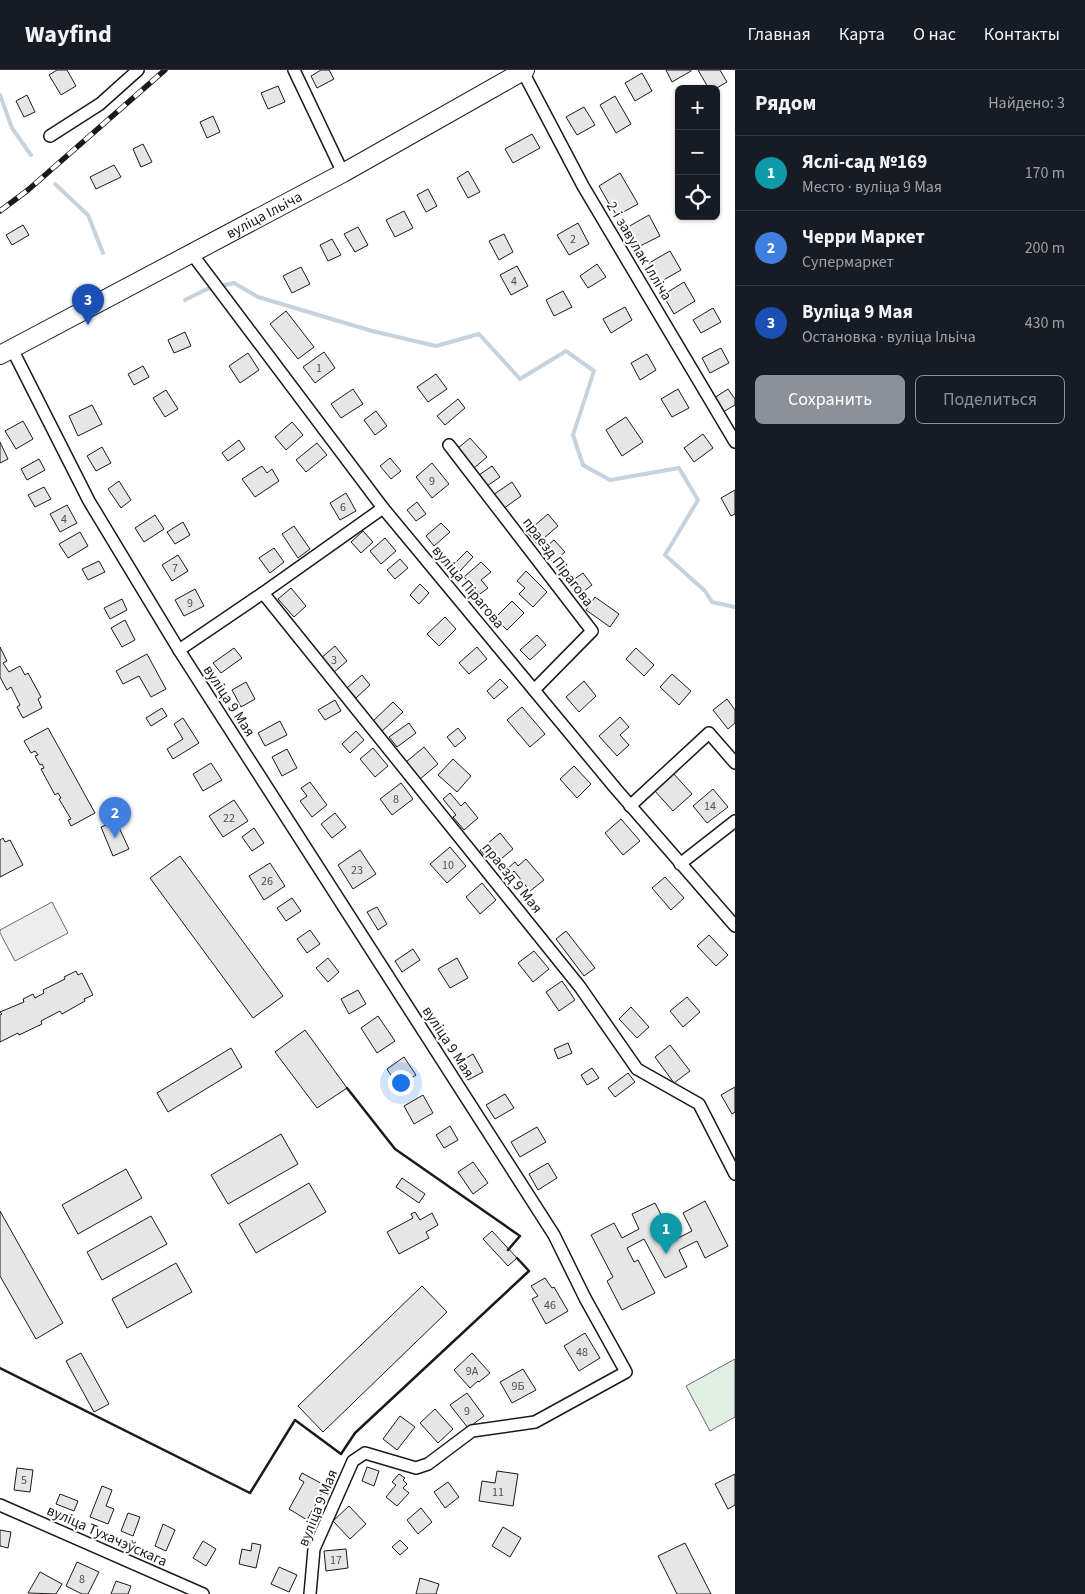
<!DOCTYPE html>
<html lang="ru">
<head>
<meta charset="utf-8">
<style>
  body { margin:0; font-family:"Source Sans 3",sans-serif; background:#20242c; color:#f1f3f6 }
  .controls { position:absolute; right:15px; top:15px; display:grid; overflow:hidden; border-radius:8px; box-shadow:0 1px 4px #0004 }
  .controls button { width:45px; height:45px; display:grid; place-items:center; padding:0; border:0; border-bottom:1px solid #363941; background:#171b24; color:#f1f3f6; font:25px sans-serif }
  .you { position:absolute; left:400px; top:1012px; width:18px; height:18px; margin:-12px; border:4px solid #fff; border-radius:50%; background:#1a73e8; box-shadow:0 0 0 8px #1a73e833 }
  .badge { display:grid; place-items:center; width:32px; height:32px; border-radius:50%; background:#8c9099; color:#fff; font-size:16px; font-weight:700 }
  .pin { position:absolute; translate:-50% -41px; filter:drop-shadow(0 1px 2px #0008) }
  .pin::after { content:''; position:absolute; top:26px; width:18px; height:15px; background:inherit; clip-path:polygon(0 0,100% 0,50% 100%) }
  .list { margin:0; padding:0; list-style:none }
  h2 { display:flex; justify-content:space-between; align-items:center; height:65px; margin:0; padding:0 20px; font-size:21px }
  h2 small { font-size:16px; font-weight:400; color:#9ea1a6 }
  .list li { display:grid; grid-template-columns:32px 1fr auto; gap:15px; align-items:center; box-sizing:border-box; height:75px; padding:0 20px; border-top:1px solid #363941 }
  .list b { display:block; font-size:19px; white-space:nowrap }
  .list p { margin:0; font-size:16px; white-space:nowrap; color:#9ea1a6 }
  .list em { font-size:16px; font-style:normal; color:#9ea1a6 }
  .actions { display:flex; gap:10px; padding:15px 20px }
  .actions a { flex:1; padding:11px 0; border:1px solid #8c9099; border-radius:8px; text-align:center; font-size:18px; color:#8c9099 }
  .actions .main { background:#8c9099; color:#fff }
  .icon { flex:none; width:28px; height:28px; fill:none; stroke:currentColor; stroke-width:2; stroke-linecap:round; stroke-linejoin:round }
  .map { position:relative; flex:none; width:735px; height:1524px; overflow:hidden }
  header { display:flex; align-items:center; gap:30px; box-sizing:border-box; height:70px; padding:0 25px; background:#171b24; border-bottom:1px solid #363941 }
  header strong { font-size:24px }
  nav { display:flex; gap:28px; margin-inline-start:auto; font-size:18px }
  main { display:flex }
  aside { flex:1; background:#171b24 }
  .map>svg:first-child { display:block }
</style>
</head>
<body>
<header>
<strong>Wayfind</strong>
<nav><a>Главная</a><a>Карта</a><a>О нас</a><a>Контакты</a></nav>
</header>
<main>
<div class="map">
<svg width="735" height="1524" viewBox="0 0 735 1524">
  <rect width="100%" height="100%" fill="#fff"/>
  <polygon fill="#e0efe3" stroke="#6a6a6a" points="735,1289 735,1347 710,1361 686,1316"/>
  <polygon fill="#ededed" stroke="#6a6a6a" points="52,832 68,863 15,891 0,863 0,860"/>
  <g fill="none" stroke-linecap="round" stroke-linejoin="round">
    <g stroke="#c6d2dc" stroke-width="4">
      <polyline points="0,25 12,58 31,85"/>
      <polyline points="55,114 88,145 103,183"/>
      <polyline points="185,230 207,219 234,213 258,227 372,261 436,276 479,264 520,309 566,281 594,301 573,365 583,395 610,410 679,398 698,430 665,485 705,521 712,532 735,537"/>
    </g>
  </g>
  <g fill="#e6e6e6" stroke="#1a1a1a">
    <polygon points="57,0 67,0 76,16 61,25 49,5"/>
    <polygon points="321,0 329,0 334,9 317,18 311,6"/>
    <polygon points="666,0 691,0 691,1 672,12"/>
    <polygon points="698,0 720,0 727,12 715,19 709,19"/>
    <polygon points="642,3 652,21 635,31 625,13"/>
    <polygon points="278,16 285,32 268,39 261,23"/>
    <polygon points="27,25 35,42 24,47 16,31"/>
    <polygon points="615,26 631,54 616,63 600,35"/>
    <polygon points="584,37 595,55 577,65 566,47"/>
    <polygon points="213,46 220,62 207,68 200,52"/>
    <polygon points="532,64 540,78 513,93 505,79"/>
    <polygon points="143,74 152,92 141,97 133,79"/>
    <polygon points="114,95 121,107 96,119 90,107"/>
    <polygon points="468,101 480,122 468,128 457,108"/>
    <polygon points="620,103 638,134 616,146 599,116"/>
    <polygon points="428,119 437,136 426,142 417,125"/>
    <polygon points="404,141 413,158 395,167 386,150"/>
    <polygon points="649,145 660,166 636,178 626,158"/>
    <polygon points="578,153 589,174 569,185 557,165"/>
    <polygon points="23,155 29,165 12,175 6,165"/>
    <polygon points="358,157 368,175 355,182 344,164"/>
    <polygon points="504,164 513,182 499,190 489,171"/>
    <polygon points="332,169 341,185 328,191 320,175"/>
    <polygon points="670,181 681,200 660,212 649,193"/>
    <polygon points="597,194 606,207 588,218 580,206"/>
    <polygon points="517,196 528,216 511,225 500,205"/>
    <polygon points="301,197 310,214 292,223 283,206"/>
    <polygon points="684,212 695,231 674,244 663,225"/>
    <polygon points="563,221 572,237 554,246 546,230"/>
    <polygon points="625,237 632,250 611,263 603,249"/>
    <polygon points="713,238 721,252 701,263 693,250"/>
    <polygon points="286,241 314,277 298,289 270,254"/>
    <polygon points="185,262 191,276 174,283 168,270"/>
    <polygon points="721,278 729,293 710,303 702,288"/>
    <polygon points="324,282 335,298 315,313 303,297"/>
    <polygon points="248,283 259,300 240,313 229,296"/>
    <polygon points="647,284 656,300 640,310 631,293"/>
    <polygon points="143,296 149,307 134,315 128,304"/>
    <polygon points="436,304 447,319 428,332 417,317"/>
    <polygon points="353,319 363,334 341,348 331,334"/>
    <polygon points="678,319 689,338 672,347 661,329"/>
    <polygon points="728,319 735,329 735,335 723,342 714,328"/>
    <polygon points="166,320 178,339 165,347 153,328"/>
    <polygon points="458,329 465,338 445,355 437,346"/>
    <polygon points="92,335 102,354 78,366 69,346"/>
    <polygon points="376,341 387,356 375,365 364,350"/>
    <polygon points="626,347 643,372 622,386 606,360"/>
    <polygon points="23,351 33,369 16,379 5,361"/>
    <polygon points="292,352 303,365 286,380 275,367"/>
    <polygon points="703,364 713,378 694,392 684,378"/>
    <polygon points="470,368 487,387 474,398 457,379"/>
    <polygon points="239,370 245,379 228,391 222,383"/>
    <polygon points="0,372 8,389 0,393"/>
    <polygon points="317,373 327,385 306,402 296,390"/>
    <polygon points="102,377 111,393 96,401 87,386"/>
    <polygon points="390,388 401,401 391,409 380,396"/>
    <polygon points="39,389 45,400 27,410 21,399"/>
    <polygon points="432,393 449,414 432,428 416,407"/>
    <polygon points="262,396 267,403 272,399 279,411 255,427 242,409"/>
    <polygon points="492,396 500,407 487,416 479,405"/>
    <polygon points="119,411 131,430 121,438 108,419"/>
    <polygon points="512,412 521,426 503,439 493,425"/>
    <polygon points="44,417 51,429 35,437 28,425"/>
    <polygon points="735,420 735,444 731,446 721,428"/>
    <polygon points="346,423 356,441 340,450 330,433"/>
    <polygon points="417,432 426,444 416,451 407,440"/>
    <polygon points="67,435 77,453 60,462 50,444"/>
    <polygon points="548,444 558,456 537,474 527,462"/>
    <polygon points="155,445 164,459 144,472 135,458"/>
    <polygon points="183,452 190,465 175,474 167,462"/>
    <polygon points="441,453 450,462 434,476 426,466"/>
    <polygon points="294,456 310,479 298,488 282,464"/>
    <polygon points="363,461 373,472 361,483 351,472"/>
    <polygon points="80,462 88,476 68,488 59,474"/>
    <polygon points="385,468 396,481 381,494 370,481"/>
    <polygon points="554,470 565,482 553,492 542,480"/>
    <polygon points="274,478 284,492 270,503 259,488"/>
    <polygon points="467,481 473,487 460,501 453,495"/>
    <polygon points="178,485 188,501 172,511 162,495"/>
    <polygon points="400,489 408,498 395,509 387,500"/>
    <polygon points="99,491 105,502 88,510 82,499"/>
    <polygon points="481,492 491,502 481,510 488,518 480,524 464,507"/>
    <polygon points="526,501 547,522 533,537 519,524 525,518 517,511"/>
    <polygon points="583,503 592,515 579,525 569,513"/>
    <polygon points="420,514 429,523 419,534 410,525"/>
    <polygon points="291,518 306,536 294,547 278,529"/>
    <polygon points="195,519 204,536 184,546 175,530"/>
    <polygon points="595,527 619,544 610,557 586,540"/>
    <polygon points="122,529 127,540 110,549 104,538"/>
    <polygon points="512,531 524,543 507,560 495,548"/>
    <polygon points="445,547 456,559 439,576 427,564"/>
    <polygon points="125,550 135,570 122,577 111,558"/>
    <polygon points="537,565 546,575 530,590 520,580"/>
    <polygon points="335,576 347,591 333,603 320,589"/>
    <polygon points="0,577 7,591 3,593 9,602 20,596 25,605 28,603 41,627 38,629 42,638 23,648 17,637 20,635 11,617 7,620 0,607"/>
    <polygon points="477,577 487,589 469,604 459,593"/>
    <polygon points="234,578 242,588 221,603 213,593"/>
    <polygon points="636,578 654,595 644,606 626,589"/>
    <polygon points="147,584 166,619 151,627 139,606 123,614 116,601"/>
    <polygon points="672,604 691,621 679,635 660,617"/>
    <polygon points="362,605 370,615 356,628 347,618"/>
    <polygon points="500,609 508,617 494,629 487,621"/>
    <polygon points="584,611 596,626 579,642 566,627"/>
    <polygon points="246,612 255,629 241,637 232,620"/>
    <polygon points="727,629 735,640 735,653 728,659 713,640"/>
    <polygon points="335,630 341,641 325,650 318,640"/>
    <polygon points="393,632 403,642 381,662 372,652"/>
    <polygon points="522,637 545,664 530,677 507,650"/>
    <polygon points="162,638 167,646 151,656 146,648"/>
    <polygon points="620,647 629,657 620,665 629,675 617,686 599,666"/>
    <polygon points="183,648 199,673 173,689 167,679 183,669 174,654"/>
    <polygon points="280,651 287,665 265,676 258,663"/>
    <polygon points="409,653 416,663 397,677 389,667"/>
    <polygon points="48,658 95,743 71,756 68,750 71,749 59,729 61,728 58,723 55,725 41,699 44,698 42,694 40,695 35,686 38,685 35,681 31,683 24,671"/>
    <polygon points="458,658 466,668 455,677 447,667"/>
    <polygon points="356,661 364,670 350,683 342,674"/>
    <polygon points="424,677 438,694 420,709 406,692"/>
    <polygon points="373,678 388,696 375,707 360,689"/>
    <polygon points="287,679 297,698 282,706 272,687"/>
    <polygon points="453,689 471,706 457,722 438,705"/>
    <polygon points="211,693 222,710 203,721 193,704"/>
    <polygon points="574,696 591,714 577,728 560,709"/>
    <polygon points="673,703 692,724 673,741 654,720"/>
    <polygon points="310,712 327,735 312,747 300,731 307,726 301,718"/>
    <polygon points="401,713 413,729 392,745 380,729"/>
    <polygon points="713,719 728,737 707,753 693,736"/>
    <polygon points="450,723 461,736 465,732 478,748 464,760 453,747 456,745 443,729"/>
    <polygon points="234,730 248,751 223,767 209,746"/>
    <polygon points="335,743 346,757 332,768 321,754"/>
    <polygon points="621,749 640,771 623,785 605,763"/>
    <polygon points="116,751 129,779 113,786 101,757"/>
    <polygon points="254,758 264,773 252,781 242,767"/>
    <polygon points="500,763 513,779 496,793 489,785 486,787 480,780"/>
    <polygon points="3,768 5,772 10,770 23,795 0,807 0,770"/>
    <polygon points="450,777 466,796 447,813 430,794"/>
    <polygon points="360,780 376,804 353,819 338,795"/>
    <polygon points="180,786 283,926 253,948 150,808"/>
    <polygon points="526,789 544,810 530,821 514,801 512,803 508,798 515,792 518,796"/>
    <polygon points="270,793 285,816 264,830 249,806"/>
    <polygon points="665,807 684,828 671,840 652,818"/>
    <polygon points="482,813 496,830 480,844 466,827"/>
    <polygon points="292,828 301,841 286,851 277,838"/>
    <polygon points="377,837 387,854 378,860 367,842"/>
    <polygon points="310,860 320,874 307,883 297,869"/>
    <polygon points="566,861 595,898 584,906 556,869"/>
    <polygon points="709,865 728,885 716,896 697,876"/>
    <polygon points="413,879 420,890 402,902 395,891"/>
    <polygon points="534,881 549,899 533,912 518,893"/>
    <polygon points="328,888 339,902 328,912 316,898"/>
    <polygon points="457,888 468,908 450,918 438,899"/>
    <polygon points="76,901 78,905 82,903 93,925 84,929 85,931 62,944 60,941 41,951 42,954 19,965 18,963 0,972 0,945 2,944 0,942 24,932 23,929 33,924 35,928 44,923 43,920 65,909 64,907"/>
    <polygon points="562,911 575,930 559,941 546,922"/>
    <polygon points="358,920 366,934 349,944 341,929"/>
    <polygon points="687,927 700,942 683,957 670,941"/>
    <polygon points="631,937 649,957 637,968 619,949"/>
    <polygon points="378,946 395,971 377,983 361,958"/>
    <polygon points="305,960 347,1018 317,1038 275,982"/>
    <polygon points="568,973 572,983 558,989 554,979"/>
    <polygon points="670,975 690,1001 674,1013 655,987"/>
    <polygon points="231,978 242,997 168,1042 157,1023"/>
    <polygon points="473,984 483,1002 468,1010 458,993"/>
    <polygon points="404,987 416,1005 398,1017 387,999"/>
    <polygon points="592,998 599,1008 587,1015 581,1005"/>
    <polygon points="628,1003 635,1012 615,1027 608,1018"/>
    <polygon points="735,1017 735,1042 732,1044 721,1025"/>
    <polygon points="505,1024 514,1038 495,1049 486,1035"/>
    <polygon points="423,1025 433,1043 414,1054 404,1036"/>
    <polygon points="450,1056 458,1070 444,1078 436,1065"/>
    <polygon points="537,1057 546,1072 520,1087 511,1072"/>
    <polygon points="281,1064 298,1094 228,1134 211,1105"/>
    <polygon points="473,1092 488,1113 473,1124 458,1102"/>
    <polygon points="548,1093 557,1108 538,1120 529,1104"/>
    <polygon points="126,1099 142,1128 78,1164 62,1135"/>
    <polygon points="402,1108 425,1124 419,1133 396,1117"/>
    <polygon points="309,1113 326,1142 256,1183 239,1154"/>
    <polygon points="705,1131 728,1176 705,1188 697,1171 679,1180 687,1197 665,1208 644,1169 627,1178 634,1192 638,1190 655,1223 622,1240 607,1211 613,1207 591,1165 614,1153 622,1168 639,1159 632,1144 655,1133 674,1170 692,1161 683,1143"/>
    <polygon points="0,1141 63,1253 36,1269 0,1206"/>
    <polygon points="415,1142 420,1150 432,1143 438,1155 426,1162 429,1168 399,1184 387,1162 413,1148 411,1144"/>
    <polygon points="151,1146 167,1174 102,1210 87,1182"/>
    <polygon points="492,1161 517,1188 508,1196 483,1169"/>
    <polygon points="176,1193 192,1222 127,1258 112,1229"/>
    <polygon points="545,1208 552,1218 554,1217 568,1241 546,1254 532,1229 538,1226 531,1216"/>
    <polygon points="422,1216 447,1242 323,1362 298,1336"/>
    <polygon points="585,1263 600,1288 579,1301 564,1276"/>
    <polygon points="81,1283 109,1334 94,1342 66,1291"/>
    <polygon points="472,1283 490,1303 479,1312 478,1311 470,1318 454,1300"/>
    <polygon points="523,1299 536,1320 512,1333 500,1312"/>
    <polygon points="467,1323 484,1346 468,1358 450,1335"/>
    <polygon points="435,1339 453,1359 438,1373 420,1353"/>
    <polygon points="400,1346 415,1357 397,1380 383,1369"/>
    <polygon points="367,1397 379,1401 374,1416 362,1411"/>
    <polygon points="17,1398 33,1400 30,1422 14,1420"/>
    <polygon points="497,1401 518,1404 513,1436 479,1431 482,1411 495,1413"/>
    <polygon points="302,1403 328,1417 324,1424 322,1423 307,1450 289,1439 304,1412 299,1409"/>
    <polygon points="399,1404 405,1408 403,1410 407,1414 403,1418 409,1423 397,1436 386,1427 396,1415 392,1412"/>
    <polygon points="735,1404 735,1435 728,1439 715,1414"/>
    <polygon points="448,1412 459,1427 445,1438 434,1422"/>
    <polygon points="102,1416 112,1420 106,1436 114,1439 108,1454 90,1447"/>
    <polygon points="60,1424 78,1431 74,1441 56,1434"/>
    <polygon points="349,1436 366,1454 350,1469 333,1451"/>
    <polygon points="421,1438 432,1452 418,1464 407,1450"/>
    <polygon points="128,1443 140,1447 133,1466 121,1461"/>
    <polygon points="163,1454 175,1460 166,1481 155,1476"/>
    <polygon points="503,1457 521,1468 510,1487 492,1476"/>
    <polygon points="0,1460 11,1462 8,1478 0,1476"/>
    <polygon points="400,1470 408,1478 400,1485 392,1477"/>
    <polygon points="203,1471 216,1479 206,1496 193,1488"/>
    <polygon points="252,1473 261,1475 256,1498 239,1494 242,1479 251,1481"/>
    <polygon points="685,1473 711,1524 677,1524 658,1486"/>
    <polygon points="346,1479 348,1498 326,1501 324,1481"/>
    <polygon points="77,1492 99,1502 88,1524 82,1524 66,1516"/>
    <polygon points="279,1497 297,1505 289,1522 271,1514"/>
    <polygon points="40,1502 62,1514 56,1524 28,1523"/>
    <polygon points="420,1508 439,1514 436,1524 416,1524"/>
    <polygon points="116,1511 131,1516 128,1524 111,1524"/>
  </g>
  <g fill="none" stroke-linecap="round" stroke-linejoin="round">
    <g stroke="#1a1a1a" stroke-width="14">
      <g id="minor">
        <polyline points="294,0 343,103"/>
        <polyline points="523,2 583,116 735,372"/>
        <polyline points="50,66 100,34 138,0"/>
        <polyline points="192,184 383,438 616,719 735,856"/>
        <polyline points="12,279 89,431 179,580 554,1165 585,1228 626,1302 535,1352 472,1361 428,1394 416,1398 365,1383 353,1391 314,1479 310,1524"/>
        <polyline points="449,375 592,561 534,620"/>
        <polyline points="263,523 580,917 637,999 699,1034 735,1104"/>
        <polyline points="179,580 263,523 383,438"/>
        <polyline points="630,736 709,663 735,693"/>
        <polyline points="680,794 735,751"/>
        <polyline points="0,1435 203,1524"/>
      </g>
    </g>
    <g stroke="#1a1a1a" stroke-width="20">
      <g id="primary">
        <path id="s1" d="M0,285L343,103L525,0"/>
      </g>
    </g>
    <use href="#minor" stroke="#fff" stroke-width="11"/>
    <use href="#primary" stroke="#fff" stroke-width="18"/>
    <g stroke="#1a1a1a" stroke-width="5.5">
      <polyline id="rail" points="0,141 28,120 165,0"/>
    </g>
    <use href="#rail" stroke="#fff" stroke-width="4" stroke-dasharray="11" stroke-linecap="butt"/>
    <g stroke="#1a1a1a" stroke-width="2.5">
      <polyline points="347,1018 395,1079 520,1166 508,1180"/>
      <polyline points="0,1298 250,1423 295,1350 341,1384 355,1363 529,1201 517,1188"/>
    </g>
  </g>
  <g text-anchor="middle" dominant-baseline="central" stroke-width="4" stroke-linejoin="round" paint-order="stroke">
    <g font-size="12" fill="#4d4d4d">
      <text x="573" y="169">2</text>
      <text x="514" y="211">4</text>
      <text x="319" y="298">1</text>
      <text x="432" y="411">9</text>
      <text x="343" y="437">6</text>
      <text x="64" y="449">4</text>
      <text x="175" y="498">7</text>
      <text x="190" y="533">9</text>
      <text x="334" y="590">3</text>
      <text x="396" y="729">8</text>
      <text x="710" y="736">14</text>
      <text x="229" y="748">22</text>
      <text x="448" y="795">10</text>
      <text x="357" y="800">23</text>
      <text x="267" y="811">26</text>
      <text x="550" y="1235">46</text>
      <text x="582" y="1282">48</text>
      <text x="472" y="1301">9А</text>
      <text x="518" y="1316">9Б</text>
      <text x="467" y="1341">9</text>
      <text x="24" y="1410">5</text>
      <text x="498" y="1422">11</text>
      <text x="336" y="1490">17</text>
      <text x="82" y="1509">8</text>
    </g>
    <g font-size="15" fill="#1a1a1a" stroke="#fff">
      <text stroke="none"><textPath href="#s1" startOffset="299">вуліца Ільіча</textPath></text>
      <text transform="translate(639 181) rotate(59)">2-і завулак Ілліча</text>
      <text transform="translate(558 492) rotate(53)">праезд Пірагова</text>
      <text transform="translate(468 517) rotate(50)">вуліца Пірагова</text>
      <text transform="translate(229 631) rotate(57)">вуліца 9 Мая</text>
      <text transform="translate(512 808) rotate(51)">праезд 9 Мая</text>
      <text transform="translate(448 972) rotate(57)">вуліца 9 Мая</text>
      <text transform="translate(318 1438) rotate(-68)">вуліца 9 Мая</text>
      <text transform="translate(107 1466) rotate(24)">вуліца Тухачэўскага</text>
    </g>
  </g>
</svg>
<div class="controls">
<button>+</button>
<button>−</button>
<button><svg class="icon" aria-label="locate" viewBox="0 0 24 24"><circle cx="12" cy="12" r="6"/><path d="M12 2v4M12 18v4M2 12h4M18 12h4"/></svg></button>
</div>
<div class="you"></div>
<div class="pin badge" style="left:666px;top:1184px;background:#0f9aa8">1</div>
<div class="pin badge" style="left:115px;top:768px;background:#3f7fe0">2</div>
<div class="pin badge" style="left:88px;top:255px;background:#1a4fb4">3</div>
</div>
<aside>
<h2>Рядом<small>Найдено: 3</small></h2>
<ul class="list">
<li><span class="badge" style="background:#0f9aa8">1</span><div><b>Яслі-сад №169</b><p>Место · вуліца 9 Мая</p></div><em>170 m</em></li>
<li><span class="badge" style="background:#3f7fe0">2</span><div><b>Черри Маркет</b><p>Супермаркет</p></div><em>200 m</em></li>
<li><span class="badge" style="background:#1a4fb4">3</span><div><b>Вуліца 9 Мая</b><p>Остановка · вуліца Ільіча</p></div><em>430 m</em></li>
</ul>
<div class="actions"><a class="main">Сохранить</a><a>Поделиться</a></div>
</aside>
</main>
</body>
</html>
